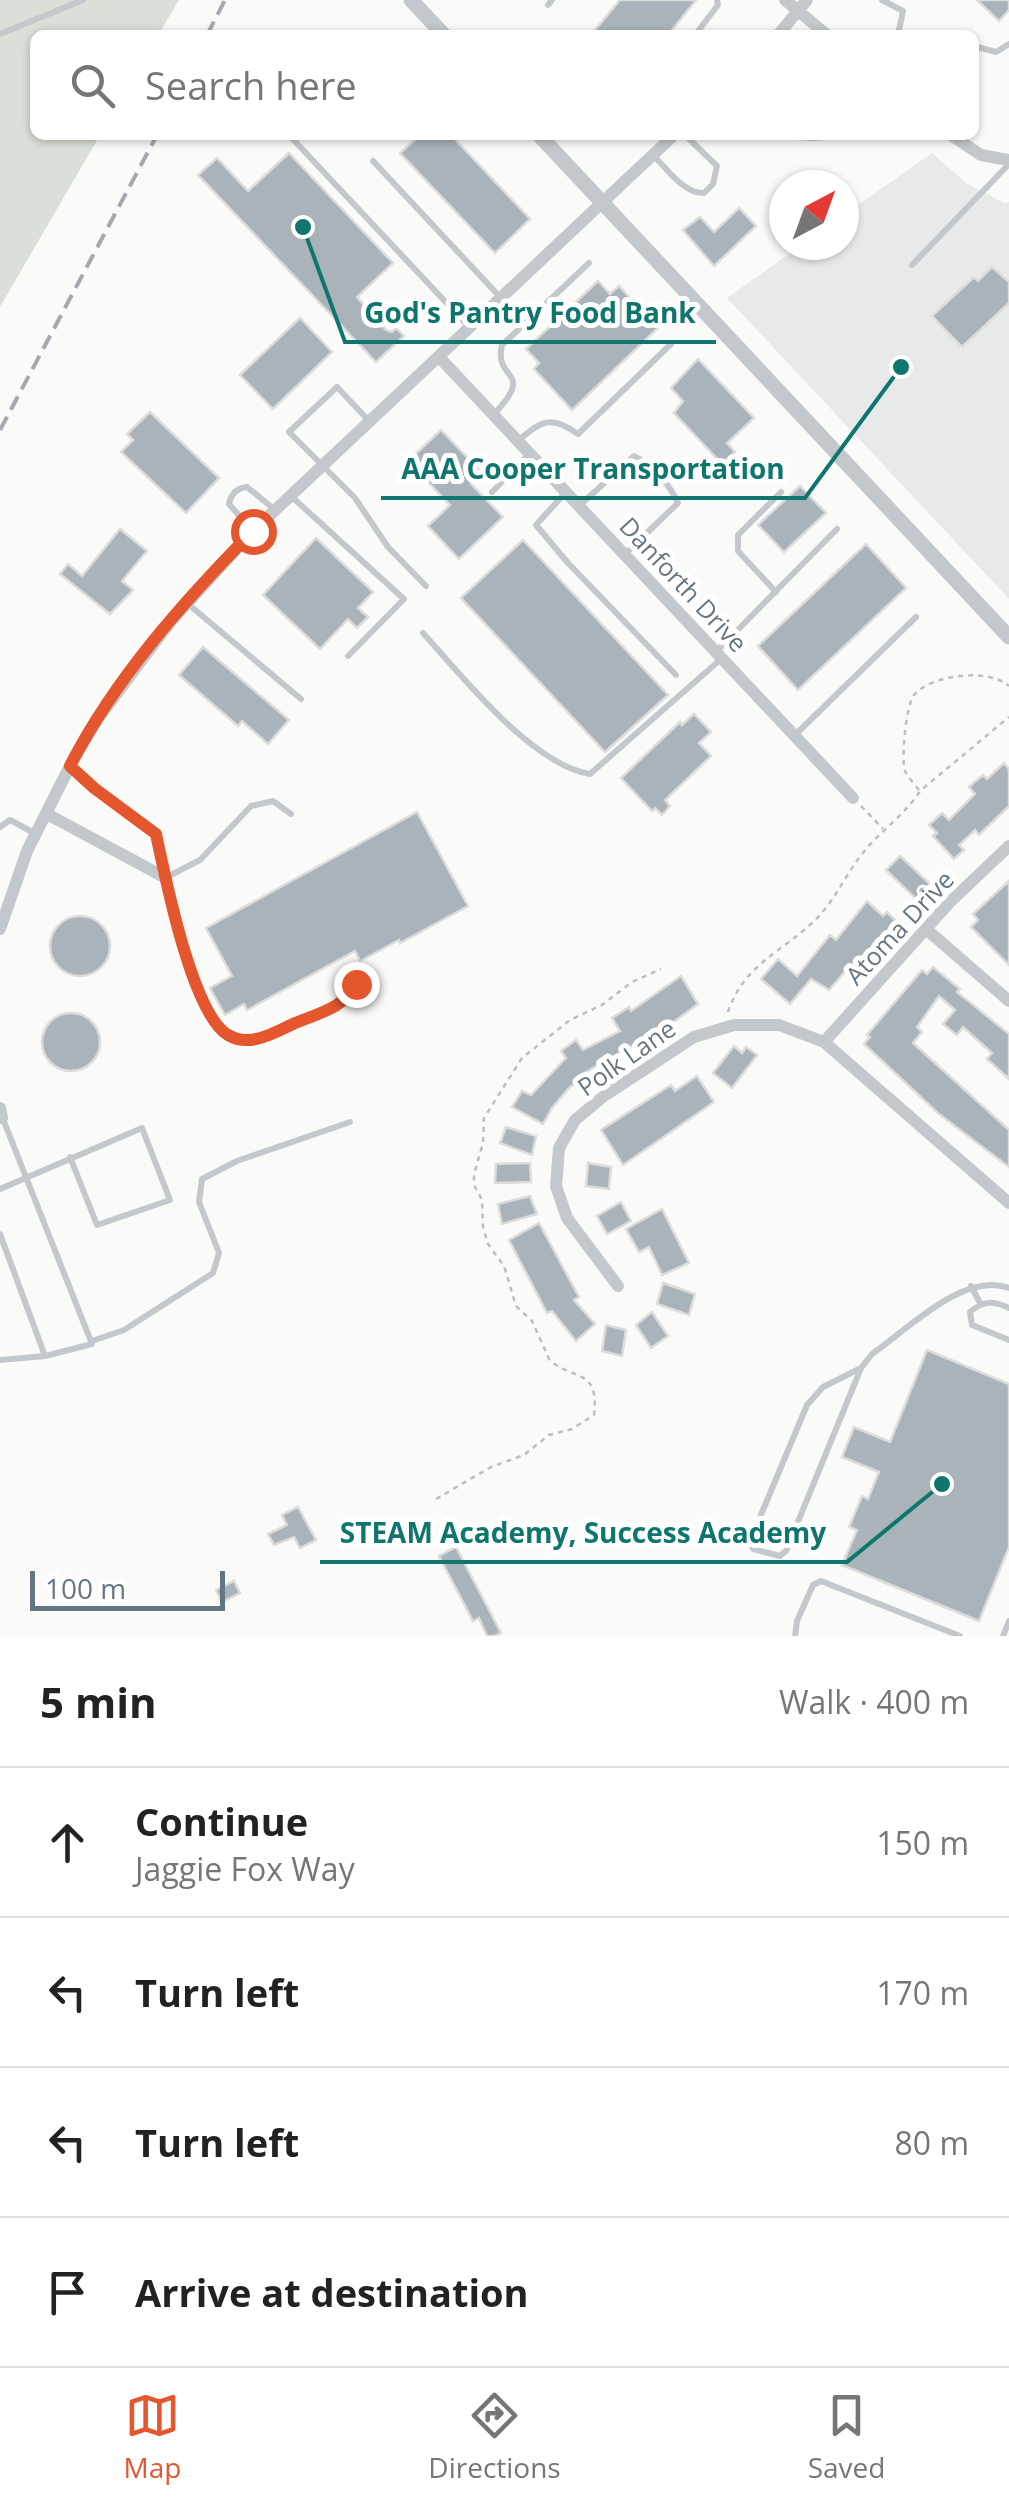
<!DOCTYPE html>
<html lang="en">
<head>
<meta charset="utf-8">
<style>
  body { margin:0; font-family:"Open Sans",sans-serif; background:#f6f6f6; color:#222 }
  .compass { position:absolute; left:769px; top:170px; width:90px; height:90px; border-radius:50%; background:#fff; box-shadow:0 2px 8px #0004; rotate:41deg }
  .scale { position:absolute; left:30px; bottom:25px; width:195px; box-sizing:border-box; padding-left:10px; border:5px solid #657683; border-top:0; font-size:28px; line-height:35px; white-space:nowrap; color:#657683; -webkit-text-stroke:8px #fff; paint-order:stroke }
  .stop { position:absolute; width:30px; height:30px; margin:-22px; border:8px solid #e4572e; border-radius:50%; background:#fff }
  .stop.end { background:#e4572e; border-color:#fff; box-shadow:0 2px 10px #0008 }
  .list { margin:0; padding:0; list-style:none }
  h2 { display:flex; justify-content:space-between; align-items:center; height:130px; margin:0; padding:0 40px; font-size:42px }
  h2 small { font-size:32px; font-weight:400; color:#767676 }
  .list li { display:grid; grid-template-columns:65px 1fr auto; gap:30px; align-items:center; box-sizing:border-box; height:150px; padding:0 40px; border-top:2px solid #e0e0e0 }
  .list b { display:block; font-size:38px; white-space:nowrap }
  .list p { margin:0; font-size:32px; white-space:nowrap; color:#767676 }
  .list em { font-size:32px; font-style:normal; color:#767676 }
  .icon { flex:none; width:55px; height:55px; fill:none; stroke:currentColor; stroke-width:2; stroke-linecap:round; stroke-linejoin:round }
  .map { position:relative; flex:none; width:1009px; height:1636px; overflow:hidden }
  .search { position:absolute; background:#fff; box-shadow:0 2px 8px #0004; left:30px; right:30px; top:30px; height:110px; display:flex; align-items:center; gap:25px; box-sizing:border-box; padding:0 35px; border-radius:15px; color:#767676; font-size:38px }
  .sheet { height:730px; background:#fff }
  nav { display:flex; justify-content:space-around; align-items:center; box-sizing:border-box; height:140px; border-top:2px solid #e0e0e0; background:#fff; font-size:28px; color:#767676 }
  nav a { display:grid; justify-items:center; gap:5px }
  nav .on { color:#e4572e }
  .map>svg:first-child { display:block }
</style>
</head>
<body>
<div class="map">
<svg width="1009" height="1636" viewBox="0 0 1009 1636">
  <rect width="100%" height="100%" fill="#fafaf8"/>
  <polygon fill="#e8e9e9" points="932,153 966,183 1004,203 1009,202 1009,599 727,298 802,245 844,245 844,215"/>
  <polygon fill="#dadfd7" points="0,0 179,0 158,35 35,35 35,135 100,135 0,307"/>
  <g fill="#aab3b9" stroke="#dcdcda" stroke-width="2.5">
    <polygon points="620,0 696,0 668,35 591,35"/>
    <polygon points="977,0 1009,0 1009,10 999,21"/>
    <polygon points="420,135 451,135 530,219 495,253 400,153"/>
    <polygon points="289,153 393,263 357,297 386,330 392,332 396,328 404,336 376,362 198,175 217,158 248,191"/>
    <polygon points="739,208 756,226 714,266 683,230 700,217 714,232"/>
    <polygon points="992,267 1009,282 1009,303 962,347 932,316 974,277 978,281"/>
    <polygon points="598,281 610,294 619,286 658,328 572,410 534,369 539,363 526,349"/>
    <polygon points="300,318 332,352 273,409 240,375"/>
    <polygon points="698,359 754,418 727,443 735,452 722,464 674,413 683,401 671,388"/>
    <polygon points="150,412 219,478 186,513 121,452 133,440 127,434"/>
    <polygon points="441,430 482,473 471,484 503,517 459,559 428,526 450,505 408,461"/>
    <polygon points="800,486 826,513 784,552 758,525"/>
    <polygon points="120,529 147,551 122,581 133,590 110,614 60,574 68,564 82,576"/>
    <polygon points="316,538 373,592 358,608 368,617 357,628 348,619 320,649 263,595"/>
    <polygon points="523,540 668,695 605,752 461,598"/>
    <polygon points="866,544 906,588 798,690 758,646"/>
    <polygon points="203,647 289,720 268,744 242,721 238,726 179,675"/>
    <polygon points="694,714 711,732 699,743 711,756 665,800 670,806 662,815 655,808 652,811 621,778 680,722 682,725"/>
    <polygon points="1004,763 1009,769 1009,806 979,835 975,830 959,845 964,850 954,859 933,836 937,833 929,825 942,813 949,820 975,794 969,787 983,775 987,779"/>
    <polygon points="417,812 468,906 400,943 399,940 360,961 355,951 247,1010 244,1004 225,1015 210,988 232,976 206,928"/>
    <polygon points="900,856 930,884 916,899 886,870"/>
    <polygon points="1009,881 1009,965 971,927 978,920 973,914"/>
    <polygon points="867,901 883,916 887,912 896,921 853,971 849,967 829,990 811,979 790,1004 761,979 778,959 797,976 830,935 836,940"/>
    <circle cx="80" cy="946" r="30"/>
    <polygon points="933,967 960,989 957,992 1009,1034 1009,1079 987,1059 992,1053 963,1027 957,1035 943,1024 955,1010 939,996 917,1027 922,1032 913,1043 1009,1130 1009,1167 939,1114 864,1044 870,1037 867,1035 922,970 927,974"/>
    <polygon points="681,976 698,1004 672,1023 676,1029 664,1035 661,1030 586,1072 588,1074 569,1088 552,1108 543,1124 512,1107 522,1091 531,1095 566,1058 561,1051 576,1040 583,1050 620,1031 612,1018 629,1007 631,1011"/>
    <circle cx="71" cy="1042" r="29"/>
    <polygon points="734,1046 742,1053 746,1047 757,1055 732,1088 713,1073"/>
    <polygon points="697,1076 714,1102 623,1165 601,1130 671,1085 675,1091"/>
    <polygon points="506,1127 536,1136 532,1155 500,1143"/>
    <polygon points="530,1163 531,1182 495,1183 496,1164"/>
    <polygon points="588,1163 611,1167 609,1189 586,1186"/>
    <polygon points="530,1196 537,1214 502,1224 498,1204"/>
    <polygon points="621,1202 631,1221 607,1234 597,1216"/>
    <polygon points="662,1209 689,1263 662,1275 649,1247 639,1252 626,1229"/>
    <polygon points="539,1223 579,1297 574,1300 595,1324 576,1341 552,1311 547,1313 509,1240"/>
    <polygon points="663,1283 695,1294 689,1315 657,1304"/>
    <polygon points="652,1312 668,1336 651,1348 636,1325"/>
    <polygon points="606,1325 626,1330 622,1356 602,1351"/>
    <polygon points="927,1350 1009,1384 1009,1547 979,1621 842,1565 857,1530 849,1527 862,1496 868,1499 879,1472 842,1457 854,1427 890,1442"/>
    <polygon points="298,1507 316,1540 300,1548 294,1537 274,1545 268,1534 287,1525 282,1515"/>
    <polygon points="456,1547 501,1633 494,1636 487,1636 479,1618 473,1621 439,1556"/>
    <polygon points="234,1581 240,1593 222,1602 216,1590"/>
  </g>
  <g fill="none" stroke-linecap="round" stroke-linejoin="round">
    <g stroke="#bbbfc2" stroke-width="2.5" stroke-dasharray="5 5" stroke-linecap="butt">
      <path d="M919,790C915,785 908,777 905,771C901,758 906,705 914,695C932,674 989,668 1009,686"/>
      <polyline points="861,806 883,829"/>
      <path d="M728,1012C743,966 780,953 812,923C834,903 844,877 862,854C880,831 905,815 920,791L1009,717"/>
      <path d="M436,1499L491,1467L524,1455L549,1435L572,1429L594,1415C599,1369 577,1381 550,1361L532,1321L516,1306L504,1266L488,1244L483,1227L482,1200L474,1185V1174L483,1143L484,1118L522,1058L570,1020L602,1005L632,982L661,969"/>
    </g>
    <g stroke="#c3c8cc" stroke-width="6">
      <polyline points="882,0 903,11 898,35"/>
      <polyline points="548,5 552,0"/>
      <polyline points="0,34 83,0"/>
      <polyline points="695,35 718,5 717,0"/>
      <polyline points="974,46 996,52 1009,44"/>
      <polyline points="289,135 470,328"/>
      <polyline points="764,135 814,138 842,135"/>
      <path d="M653,155C667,169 684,194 704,193L713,184L717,166L685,135"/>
      <polyline points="373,161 501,298"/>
      <polyline points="912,265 1009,164"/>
      <path d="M494,414C537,369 493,382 502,345L589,263"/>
      <polyline points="370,422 337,387 289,432 355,498 388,547 426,586"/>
      <path d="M519,440C542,420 552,415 578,434L671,344"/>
      <polyline points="492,492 529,454"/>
      <polyline points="565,493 536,525 568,563 676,675"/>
      <polyline points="292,497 404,599 348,656"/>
      <path d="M580,505L634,456C654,466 668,482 678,503L625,554"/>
      <path d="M252,530L229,504C231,494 237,488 247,487L274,509"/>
      <polyline points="776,592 738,551 738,535 781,492"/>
      <polyline points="188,604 301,699"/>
      <path d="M423,633C461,675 532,765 590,774L721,659"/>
      <polyline points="717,651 837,529"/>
      <polyline points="795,735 916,617"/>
      <polyline points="71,766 94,789 156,834 191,975 218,1025 227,1035 256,1040 343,1002 352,993 358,978"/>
      <polyline points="0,827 10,820 36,834"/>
      <polyline points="167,877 200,860 251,806 273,801 291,814"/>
      <polyline points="0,1189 142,1128 170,1200 97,1225 70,1157"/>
      <polyline points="0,1234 45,1356"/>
      <polyline points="971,1286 980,1303"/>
      <path d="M1009,1308C993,1301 984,1300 970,1312L972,1325L1009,1340"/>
      <polyline points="92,1341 124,1330 213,1273 219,1253 199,1202 202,1179 237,1161 350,1122"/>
      <polyline points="0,1360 45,1356 92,1344 3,1119"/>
      <path d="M861,1368L823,1387L807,1405L750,1541L753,1549L780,1556L786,1551L861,1368L872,1354C908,1329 964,1271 1009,1288"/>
      <polyline points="795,1636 797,1621 813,1585 821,1581 960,1636"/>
      <polyline points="1003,1636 1009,1621"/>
    </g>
    <g stroke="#c3c8cc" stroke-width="12">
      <polyline points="785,0 827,35"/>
      <polyline points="778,35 807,0"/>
      <polyline points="951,135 981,155 1009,160"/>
      <polyline points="440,358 853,798"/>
      <polyline points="47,814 166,878"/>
      <polyline points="0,929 27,851 73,760 97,720 171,621 253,531 674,135"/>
      <polyline points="926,929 1009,1001"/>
      <polyline points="824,1042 950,902 1009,846"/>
      <polyline points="0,1108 2,1118"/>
      <polyline points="618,1286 567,1218 556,1186 559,1148 575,1120 604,1096 694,1037 734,1025 779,1025 824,1042 1009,1203"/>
    </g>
    <g stroke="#c3c8cc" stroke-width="15">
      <polyline points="411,0 444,35"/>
      <polyline points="539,135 1009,637"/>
    </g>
    <g stroke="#a2aab0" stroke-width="4" stroke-dasharray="15 8" stroke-linecap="butt">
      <polyline points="207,35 225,0"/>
      <polyline points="0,430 157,135"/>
    </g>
  </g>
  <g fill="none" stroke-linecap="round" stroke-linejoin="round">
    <path stroke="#e4572e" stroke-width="12" d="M253,531C185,600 115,678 70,766L94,788L156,834C165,876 192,1014 228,1035C250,1048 273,1033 293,1024C316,1014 345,1008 356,984"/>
  </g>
  <g text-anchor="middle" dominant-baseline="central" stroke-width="10" stroke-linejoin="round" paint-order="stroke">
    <g font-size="25" fill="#657683" stroke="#fff">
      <text transform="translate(684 584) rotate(47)">Danforth Drive</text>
      <text transform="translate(899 927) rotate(-47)">Atoma Drive</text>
      <text transform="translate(626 1057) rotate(-35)">Polk Lane</text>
    </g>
  </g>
  <path fill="none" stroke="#0f766e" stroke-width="4" d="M303 227L345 342H716M901 367L805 498H381M942 1484L847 1562H320"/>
  <g fill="#0f766e" stroke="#fff" stroke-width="4">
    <circle cx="303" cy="227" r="10"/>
    <circle cx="901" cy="367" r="10"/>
    <circle cx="942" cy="1484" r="10"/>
  </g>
  <g font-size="28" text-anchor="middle" font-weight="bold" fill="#0f766e" stroke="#fff" stroke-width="10" stroke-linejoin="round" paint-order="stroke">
    <text x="530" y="323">God's Pantry Food Bank</text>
    <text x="593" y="479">AAA Cooper Transportation</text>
    <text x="583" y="1543">STEAM Academy, Success Academy</text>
  </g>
</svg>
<svg class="compass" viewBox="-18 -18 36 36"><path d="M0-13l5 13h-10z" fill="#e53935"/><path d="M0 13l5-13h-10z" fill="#767676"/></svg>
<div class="scale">100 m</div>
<div class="stop" style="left:253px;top:531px"></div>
<div class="stop end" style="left:356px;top:984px"></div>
<div class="search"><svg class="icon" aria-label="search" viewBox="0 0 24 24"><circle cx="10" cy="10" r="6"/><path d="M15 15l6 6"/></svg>Search here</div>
</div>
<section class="sheet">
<h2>5 min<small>Walk · 400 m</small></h2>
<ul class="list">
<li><svg class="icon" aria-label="ahead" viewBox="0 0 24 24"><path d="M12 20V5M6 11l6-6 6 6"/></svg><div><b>Continue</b><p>Jaggie Fox Way</p></div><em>150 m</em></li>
<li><svg class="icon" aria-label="left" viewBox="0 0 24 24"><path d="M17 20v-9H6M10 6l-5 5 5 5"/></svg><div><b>Turn left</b></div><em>170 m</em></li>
<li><svg class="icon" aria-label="left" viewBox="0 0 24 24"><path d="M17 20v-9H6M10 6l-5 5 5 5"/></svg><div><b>Turn left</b></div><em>80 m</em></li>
<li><svg class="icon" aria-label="arrive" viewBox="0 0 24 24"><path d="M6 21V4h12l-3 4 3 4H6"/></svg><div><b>Arrive at destination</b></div></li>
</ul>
</section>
<nav>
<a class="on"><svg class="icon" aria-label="map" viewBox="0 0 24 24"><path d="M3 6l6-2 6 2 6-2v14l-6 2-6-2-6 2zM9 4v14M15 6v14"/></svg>Map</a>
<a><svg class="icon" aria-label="directions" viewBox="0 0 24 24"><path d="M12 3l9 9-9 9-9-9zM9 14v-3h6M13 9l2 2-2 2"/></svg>Directions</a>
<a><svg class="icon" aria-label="saved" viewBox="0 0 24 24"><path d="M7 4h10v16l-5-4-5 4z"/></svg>Saved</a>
</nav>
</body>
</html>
